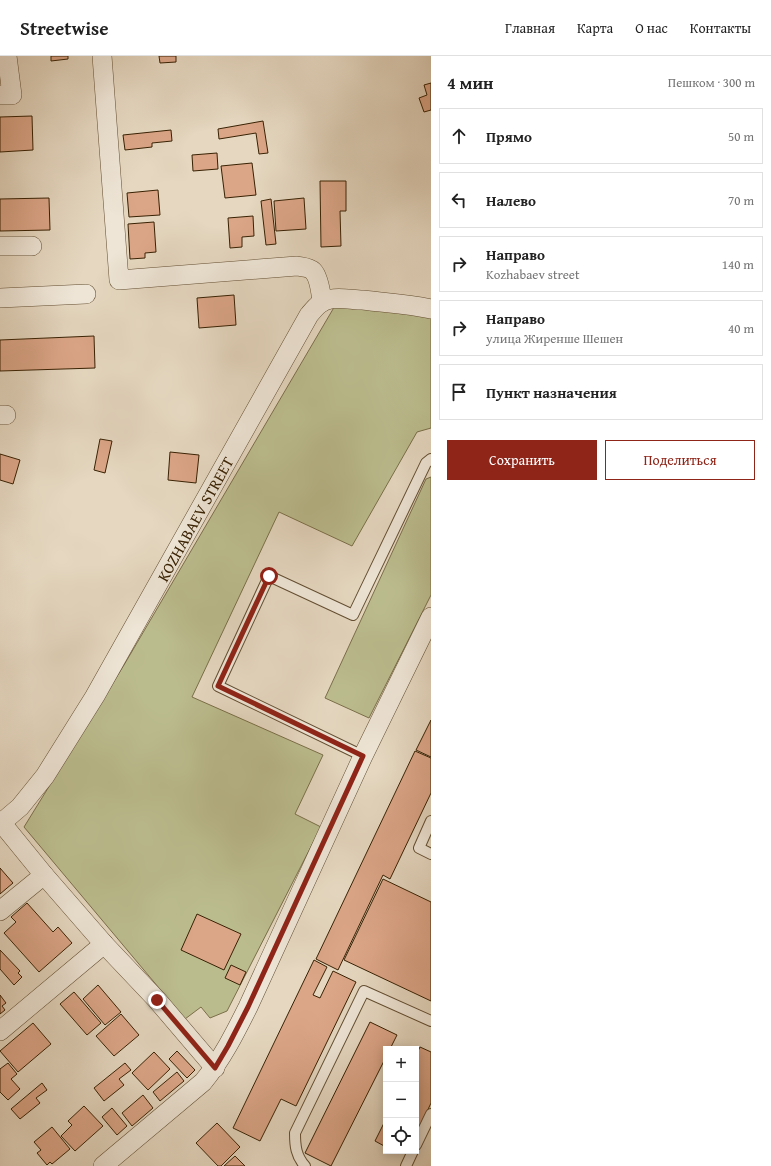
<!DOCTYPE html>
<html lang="ru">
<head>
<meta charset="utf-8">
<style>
  body { margin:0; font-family:"Gentium Book Plus",serif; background:#f6f6f6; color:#222 }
  .controls { position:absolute; right:12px; bottom:12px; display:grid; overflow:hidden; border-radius:0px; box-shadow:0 2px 10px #0003 }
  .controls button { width:36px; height:36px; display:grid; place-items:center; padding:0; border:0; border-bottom:1px solid #e0e0e0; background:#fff; color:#222; font:20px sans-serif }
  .stop { position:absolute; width:12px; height:12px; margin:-9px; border:3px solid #8f2418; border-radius:50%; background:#fff }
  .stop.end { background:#8f2418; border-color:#fff; box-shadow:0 1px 4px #0008 }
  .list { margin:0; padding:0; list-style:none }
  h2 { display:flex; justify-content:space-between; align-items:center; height:52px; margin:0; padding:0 16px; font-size:17px }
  h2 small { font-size:13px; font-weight:400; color:#767676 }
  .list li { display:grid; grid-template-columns:26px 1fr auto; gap:12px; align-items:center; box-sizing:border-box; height:56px; margin:0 8px 8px; padding:0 8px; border:1px solid #e0e0e0; border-radius:0px }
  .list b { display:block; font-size:15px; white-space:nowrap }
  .list p { margin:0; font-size:13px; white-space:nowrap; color:#767676 }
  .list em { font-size:13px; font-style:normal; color:#767676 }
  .actions { display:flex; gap:8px; padding:12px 16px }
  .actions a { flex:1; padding:9px 0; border:1px solid #8f2418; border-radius:0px; text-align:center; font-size:14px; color:#8f2418 }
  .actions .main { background:#8f2418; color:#fff }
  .icon { flex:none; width:22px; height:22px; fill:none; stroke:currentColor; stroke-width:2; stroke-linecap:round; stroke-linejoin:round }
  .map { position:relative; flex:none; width:431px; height:1110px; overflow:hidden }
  header { display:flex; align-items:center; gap:24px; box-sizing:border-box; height:56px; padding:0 20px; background:#fff; border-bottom:1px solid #e0e0e0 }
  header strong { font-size:19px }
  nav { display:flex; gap:22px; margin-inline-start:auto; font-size:14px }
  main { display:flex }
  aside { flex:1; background:#fff }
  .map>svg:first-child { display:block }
</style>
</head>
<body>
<header>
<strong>Streetwise</strong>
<nav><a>Главная</a><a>Карта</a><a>О нас</a><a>Контакты</a></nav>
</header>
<main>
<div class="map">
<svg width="431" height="1110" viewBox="0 0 431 1110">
  <rect width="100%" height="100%" fill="#e5d7c0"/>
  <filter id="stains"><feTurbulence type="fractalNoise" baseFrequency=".005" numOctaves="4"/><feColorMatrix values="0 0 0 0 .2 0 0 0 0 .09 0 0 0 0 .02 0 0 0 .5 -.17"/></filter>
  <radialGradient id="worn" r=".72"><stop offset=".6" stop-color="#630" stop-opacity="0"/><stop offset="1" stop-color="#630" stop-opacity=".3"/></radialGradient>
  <g fill="#bbbc8e" stroke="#7a6e48">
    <polygon points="336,248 431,260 431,372 417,376 352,490 279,456 192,641 323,699 295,758 321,771 227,955 210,962 201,951 185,963 24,771 124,609"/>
    <polygon points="431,421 431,539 369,662 325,642 426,423"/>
  </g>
  <g fill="#dba587" stroke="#382103">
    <polygon points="51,0 68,0 68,3 51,5"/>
    <polygon points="159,0 176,0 176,6 160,7"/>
    <polygon points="431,27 431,54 424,56 419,42 427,39 424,29"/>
    <polygon points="32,60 33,94 0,96 0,61"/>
    <polygon points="263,65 268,97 259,98 256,77 219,83 218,73"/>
    <polygon points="171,74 172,85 152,87 152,91 125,94 123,79"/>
    <polygon points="217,97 218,113 193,115 192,99"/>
    <polygon points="252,107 256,139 225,142 221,110"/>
    <polygon points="320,125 346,125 346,155 340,155 341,190 321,191"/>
    <polygon points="158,134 160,159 129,161 127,137"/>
    <polygon points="49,142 50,174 0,175 0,143"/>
    <polygon points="304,142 306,173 276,175 274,145"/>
    <polygon points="271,143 276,188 266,189 261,145"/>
    <polygon points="253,160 254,180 242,181 242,191 230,192 228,162"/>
    <polygon points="154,166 156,196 145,197 145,202 130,203 128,168"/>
    <polygon points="234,239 236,269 199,272 197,242"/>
    <polygon points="94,280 95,312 0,315 0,284"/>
    <polygon points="100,383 112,385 105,417 94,414"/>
    <polygon points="170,396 199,399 196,427 168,424"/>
    <polygon points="0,398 20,404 13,428 0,424"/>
    <polygon points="431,664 431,701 416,694"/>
    <polygon points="415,695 431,702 431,737 390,823 383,819 338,914 316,903"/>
    <polygon points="0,812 13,827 0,838"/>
    <polygon points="383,823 431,846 431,945 344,904"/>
    <polygon points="27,847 53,876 58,871 72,887 39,916 4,877 16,866 11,861"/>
    <polygon points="197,858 241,878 224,914 181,894"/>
    <polygon points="0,894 20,915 18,917 22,921 14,929 0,913"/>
    <polygon points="314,904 327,911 313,939 320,942 333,915 356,926 296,1050 281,1043 260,1085 233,1072"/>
    <polygon points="231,909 246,916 240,929 225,922"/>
    <polygon points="98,929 121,956 105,969 83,943"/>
    <polygon points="74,936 101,967 87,979 60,948"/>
    <polygon points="0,939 6,947 2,950 5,954 0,958"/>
    <polygon points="121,958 139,979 114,1000 96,980"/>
    <polygon points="370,966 397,979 390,993 386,993 386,1001 331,1110 305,1097"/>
    <polygon points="33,967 51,988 18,1016 0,995"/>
    <polygon points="420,991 431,996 431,1047 416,1079 416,999"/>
    <polygon points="177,995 195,1014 187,1022 169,1003"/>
    <polygon points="154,996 170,1013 148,1034 132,1017"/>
    <polygon points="8,1007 17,1018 11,1023 20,1033 8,1044 0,1036 0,1013"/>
    <polygon points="125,1007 131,1014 119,1023 124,1029 104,1045 94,1032"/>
    <polygon points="177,1016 184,1025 160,1045 153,1036"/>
    <polygon points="42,1027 47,1034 36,1042 40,1047 20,1063 11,1053"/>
    <polygon points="143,1039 153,1052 132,1070 122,1057"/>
    <polygon points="84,1050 103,1070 75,1095 61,1080 72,1069 68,1065"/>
    <polygon points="112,1052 127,1070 117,1079 102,1061"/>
    <polygon points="386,1063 386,1091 375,1085"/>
    <polygon points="217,1067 240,1091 221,1110 218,1110 196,1087"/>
    <polygon points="52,1071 70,1093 52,1108 50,1106 47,1109 37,1097 41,1094 34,1086"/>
    <polygon points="235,1100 245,1110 224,1110"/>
  </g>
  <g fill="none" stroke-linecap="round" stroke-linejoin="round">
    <g stroke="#634e32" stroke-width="12">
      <g id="service">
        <polyline points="363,700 218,630 269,520 353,559 426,407 431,403"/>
        <polyline points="431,765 419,792 431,798"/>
        <polyline points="416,1089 431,1058"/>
        <path d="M305,1110C296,1100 295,1090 295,1077L364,935L431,965"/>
        <polyline points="406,1110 413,1095"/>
      </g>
    </g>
    <g stroke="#634e32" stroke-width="20">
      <g id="minor">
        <path d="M102,0L119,224L297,210C302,211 309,211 313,215C319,221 321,237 322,246"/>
        <polyline points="0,39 12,39 7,0"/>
        <polyline points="0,190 32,190"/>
        <polyline points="0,242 86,238"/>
        <polyline points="0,359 6,359"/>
        <polyline points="0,765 44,819 104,888 157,944 215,1012"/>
        <path d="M0,768L20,751L45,720L95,640L309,259C315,252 321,244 331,243C341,241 353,244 363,244C386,247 408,248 431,253"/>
        <polyline points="0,855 44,819"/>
        <polyline points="0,975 104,888"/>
        <path d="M103,1110L203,1026C222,1003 235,977 248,951L363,700L431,561"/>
      </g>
    </g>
    <use href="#service" stroke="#eee5d6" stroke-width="10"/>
    <use href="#minor" stroke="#eee5d6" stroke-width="19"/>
  </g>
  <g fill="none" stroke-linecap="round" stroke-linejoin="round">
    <polyline stroke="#8f2418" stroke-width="5" points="157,944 215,1012 228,990 248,951 363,700 218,630 269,520"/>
  </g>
  <g text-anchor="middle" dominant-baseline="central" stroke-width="3" stroke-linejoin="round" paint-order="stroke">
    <g font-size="16" fill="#382103" stroke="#eee5d6">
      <text transform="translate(195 463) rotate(-61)">KOZHABAEV STREET</text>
    </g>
  </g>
  <rect width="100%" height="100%" filter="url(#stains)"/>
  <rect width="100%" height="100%" fill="url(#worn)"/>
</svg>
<div class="controls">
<button>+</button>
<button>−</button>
<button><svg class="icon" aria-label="locate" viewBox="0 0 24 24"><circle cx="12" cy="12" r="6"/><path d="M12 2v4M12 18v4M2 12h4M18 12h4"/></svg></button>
</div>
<div class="stop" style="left:269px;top:520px"></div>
<div class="stop end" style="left:157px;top:944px"></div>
</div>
<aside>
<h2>4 мин<small>Пешком · 300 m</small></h2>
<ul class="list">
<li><svg class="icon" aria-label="ahead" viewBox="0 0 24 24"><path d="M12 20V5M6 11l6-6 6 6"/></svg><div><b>Прямо</b></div><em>50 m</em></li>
<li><svg class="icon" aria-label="left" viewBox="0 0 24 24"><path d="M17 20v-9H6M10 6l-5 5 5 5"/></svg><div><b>Налево</b></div><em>70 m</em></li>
<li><svg class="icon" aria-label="right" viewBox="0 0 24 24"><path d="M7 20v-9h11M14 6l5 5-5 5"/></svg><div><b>Направо</b><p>Kozhabaev street</p></div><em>140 m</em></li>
<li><svg class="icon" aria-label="right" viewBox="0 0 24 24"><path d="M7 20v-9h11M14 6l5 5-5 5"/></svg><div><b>Направо</b><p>улица Жиренше Шешен</p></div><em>40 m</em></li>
<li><svg class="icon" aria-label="arrive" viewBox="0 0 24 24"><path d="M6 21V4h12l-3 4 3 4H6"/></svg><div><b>Пункт назначения</b></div></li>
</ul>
<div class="actions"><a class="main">Сохранить</a><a>Поделиться</a></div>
</aside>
</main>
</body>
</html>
